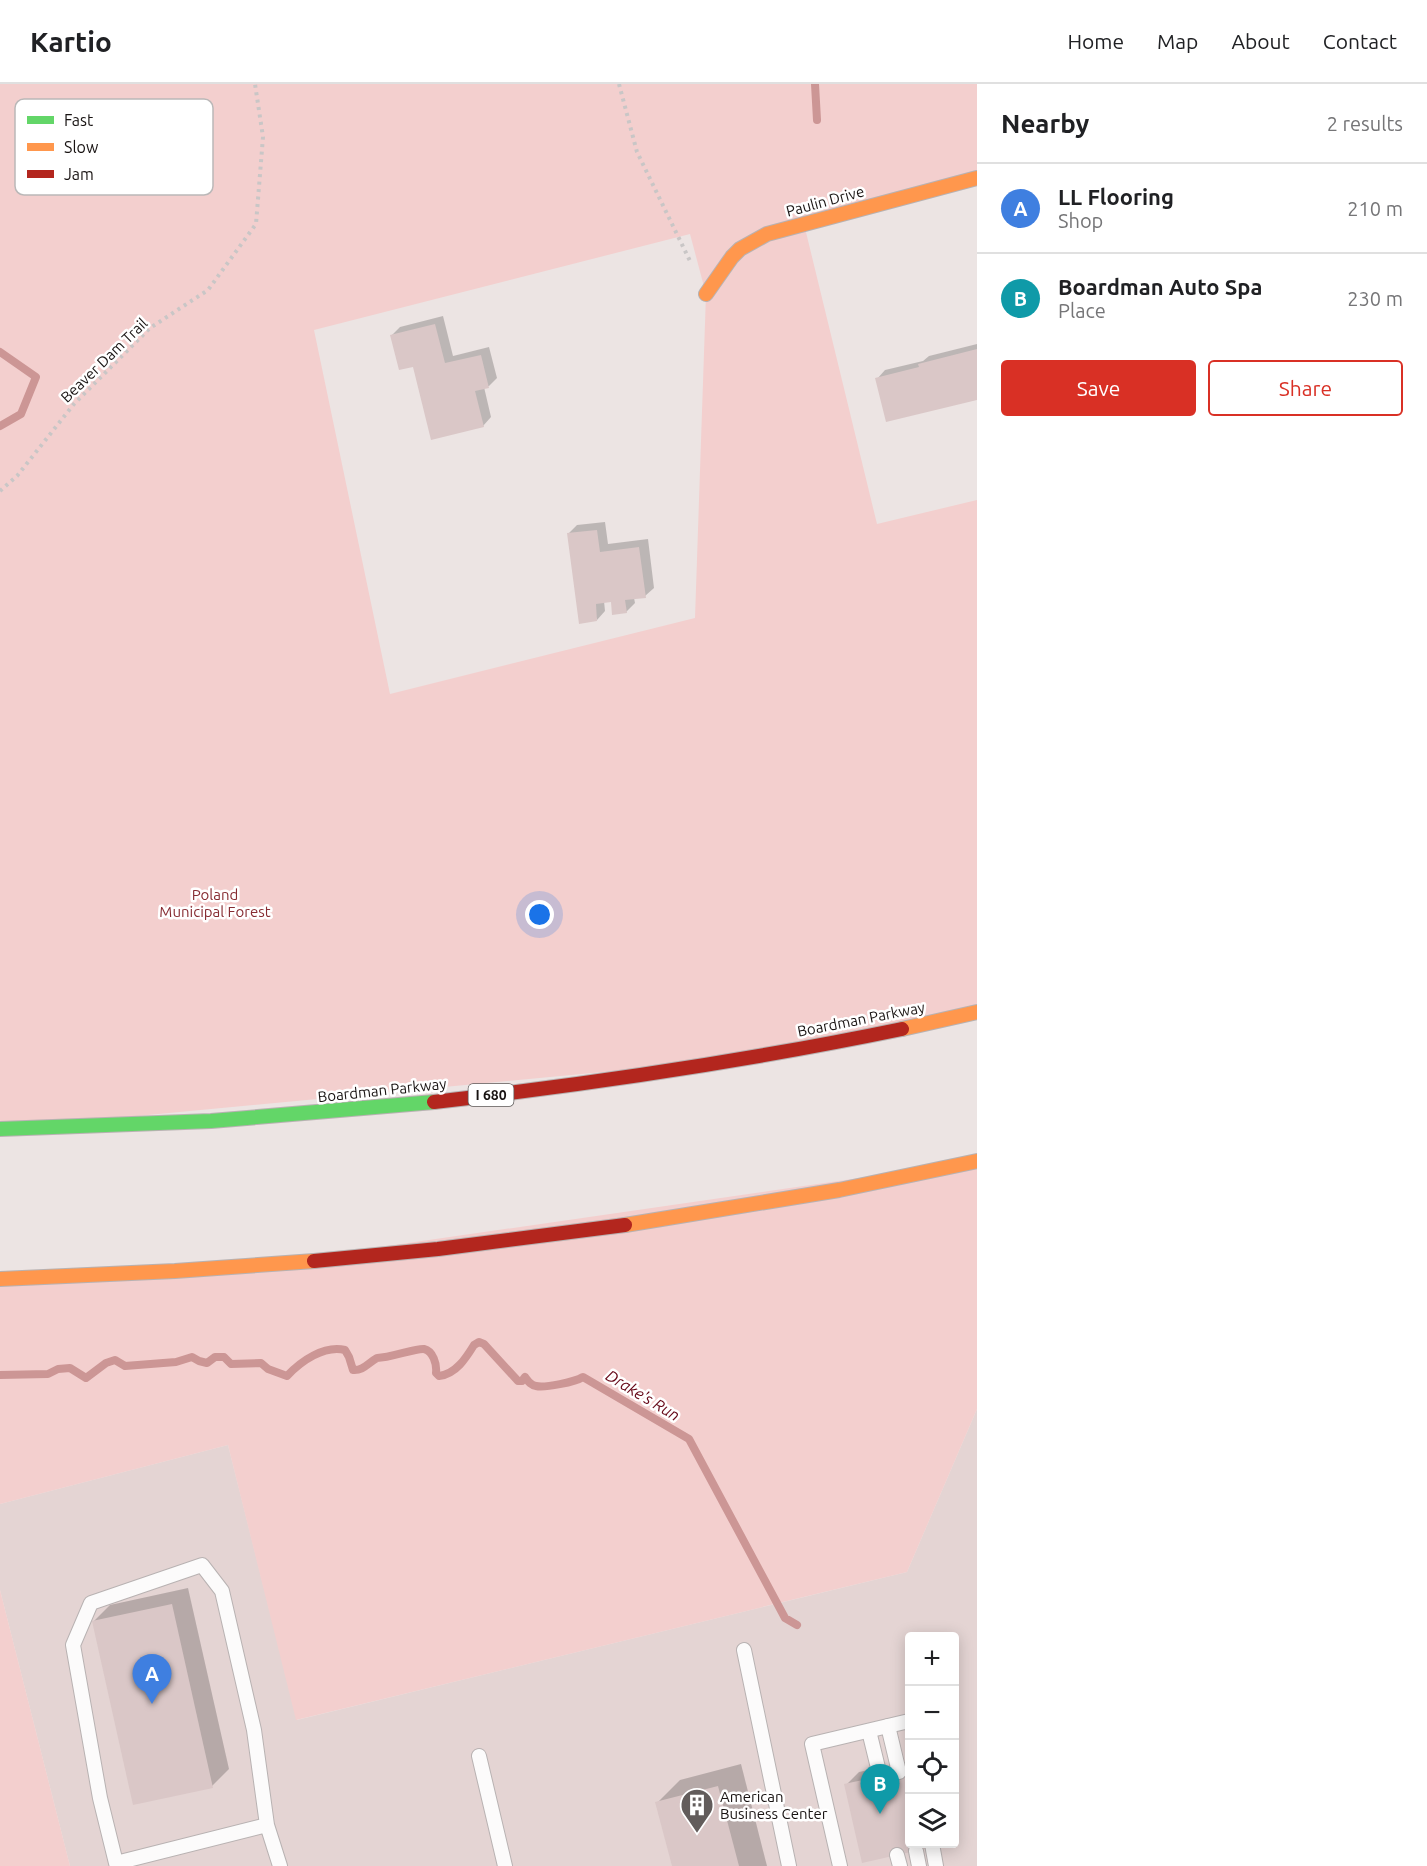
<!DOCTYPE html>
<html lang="en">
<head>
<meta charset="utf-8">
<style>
  body { margin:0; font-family:Ubuntu,sans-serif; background:#f2f2f2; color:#202124 }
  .controls { position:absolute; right:18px; bottom:18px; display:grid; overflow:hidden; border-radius:6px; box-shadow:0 3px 15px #0003 }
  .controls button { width:54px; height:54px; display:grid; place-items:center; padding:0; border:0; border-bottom:2px solid #e0e0e0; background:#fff; color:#202124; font:30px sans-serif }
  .you { position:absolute; left:540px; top:831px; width:21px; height:21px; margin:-15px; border:4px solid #fff; border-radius:50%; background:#1a73e8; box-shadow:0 0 0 9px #1a73e833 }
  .badge { display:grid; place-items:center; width:39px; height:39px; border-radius:50%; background:#d93025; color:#fff; font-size:20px; font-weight:700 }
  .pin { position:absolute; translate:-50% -50px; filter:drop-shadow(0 2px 3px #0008) }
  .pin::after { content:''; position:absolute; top:32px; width:21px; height:18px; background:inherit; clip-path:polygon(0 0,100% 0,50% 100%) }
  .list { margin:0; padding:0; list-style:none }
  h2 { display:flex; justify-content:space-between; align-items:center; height:78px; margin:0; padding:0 24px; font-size:26px }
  h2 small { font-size:20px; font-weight:400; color:#757577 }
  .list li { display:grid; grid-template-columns:39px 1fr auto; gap:18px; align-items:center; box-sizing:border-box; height:90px; padding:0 24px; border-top:2px solid #e0e0e0 }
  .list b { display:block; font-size:22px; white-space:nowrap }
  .list p { margin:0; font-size:20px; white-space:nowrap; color:#757577 }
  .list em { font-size:20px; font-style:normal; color:#757577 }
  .actions { display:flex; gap:12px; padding:18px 24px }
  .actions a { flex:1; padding:14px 0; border:2px solid #d93025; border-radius:6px; text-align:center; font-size:21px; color:#d93025 }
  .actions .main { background:#d93025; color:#fff }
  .icon { flex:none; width:33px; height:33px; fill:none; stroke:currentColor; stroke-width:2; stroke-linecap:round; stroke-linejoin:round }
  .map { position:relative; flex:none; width:977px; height:1782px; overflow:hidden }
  header { display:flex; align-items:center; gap:36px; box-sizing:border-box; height:84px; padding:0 30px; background:#fff; border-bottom:2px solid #e0e0e0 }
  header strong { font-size:28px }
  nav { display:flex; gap:33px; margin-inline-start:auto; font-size:21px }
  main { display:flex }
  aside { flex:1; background:#fff }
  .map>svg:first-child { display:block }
</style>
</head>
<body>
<header>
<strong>Kartio</strong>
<nav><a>Home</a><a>Map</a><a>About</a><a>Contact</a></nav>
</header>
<main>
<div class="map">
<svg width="977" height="1782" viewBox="0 0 977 1782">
  <rect width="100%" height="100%" fill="#ece4e3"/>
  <path fill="#e4d4d3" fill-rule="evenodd" d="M977,1325V1782H70L0,1506V1420L228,1361L297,1636L907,1488ZM910,1552H954V1760H910Z"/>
  <g fill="#f3cfce" fill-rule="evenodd">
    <path d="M0,0H977V94L804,140L877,440L977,416V928L750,974L0,1045ZM690,150L706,210L695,534L390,610L314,246Z"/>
    <polygon points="977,1077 977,1325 907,1488 296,1636 228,1361 0,1420 0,1195 242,1183"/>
    <polygon points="0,1506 70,1782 0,1782"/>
  </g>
  <g fill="#0003">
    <polygon points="443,232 453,272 489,263 497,294 489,302 484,303 491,333 483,342 414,281 391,252 400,243"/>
    <polygon points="977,260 977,314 877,295 885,286 923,277 929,272"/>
    <polygon points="605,438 608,460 648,455 654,504 645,512 634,514 635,519 626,528 612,517 604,517 605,527 597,536 568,450 577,441"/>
    <polygon points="188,1504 229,1685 212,1702 93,1538 110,1521"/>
    <polygon points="910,1677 910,1760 930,1760 863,1777 846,1701 859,1688"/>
    <polygon points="741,1680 767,1782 673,1782 657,1719 680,1696"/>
  </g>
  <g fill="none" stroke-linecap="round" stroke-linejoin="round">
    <g stroke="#cc9695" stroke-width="8">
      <polyline points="815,0 817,36"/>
      <polyline points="0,268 36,293 21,330 0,342"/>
      <path d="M0,1291L48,1290L58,1285L70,1284L86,1294L106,1279L115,1276L125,1282L176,1278L192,1273L199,1277L207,1279L215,1273H224L231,1280L261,1279L268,1285L287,1292C301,1277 324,1261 345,1266L349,1273L353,1286C363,1287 368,1279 377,1274C390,1274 416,1264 424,1265C433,1267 437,1280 436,1289L439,1292C456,1290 466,1274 474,1261L479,1258L484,1260L518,1297H522L525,1293C528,1297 530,1301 536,1302C545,1304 575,1298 583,1293L689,1355L785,1534L797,1541"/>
    </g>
  </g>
  <g fill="#dac7c7">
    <polygon points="435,240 445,279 481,271 489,304 475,307 484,343 431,356 413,283 399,286 390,251"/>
    <polygon points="977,265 977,316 886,338 875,294 919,283 918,280"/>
    <polygon points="597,446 600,468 639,463 646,514 625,516 627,529 612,531 611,518 596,520 597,537 579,540 567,449"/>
    <polygon points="172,1520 213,1704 133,1721 92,1537"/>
    <polygon points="910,1686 910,1760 927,1760 928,1764 862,1779 844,1700"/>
    <polygon points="718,1702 739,1782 672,1782 655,1718"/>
  </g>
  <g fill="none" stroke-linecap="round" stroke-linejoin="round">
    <g stroke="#b8b2b2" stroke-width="16">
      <g id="lane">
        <polyline points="744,1566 789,1782"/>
        <polyline points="888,1642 899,1688"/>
        <polyline points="869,1647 880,1692"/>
        <polyline points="479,1672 505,1782"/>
        <polyline points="267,1741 116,1779 100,1714 73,1561 91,1519 202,1481 222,1507 254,1646 267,1741 280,1782"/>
        <polyline points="932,1760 936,1782"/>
        <polyline points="916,1767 919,1782"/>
        <polyline points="897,1771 900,1782"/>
        <polyline points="840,1782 812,1660 909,1637 910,1640"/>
      </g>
    </g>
    <g stroke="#b8b2b2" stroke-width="16">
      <polyline id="fast" points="0,1045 211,1037 434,1018"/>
    </g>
    <g stroke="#b8b2b2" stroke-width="16">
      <g id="slow">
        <polyline points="706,210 732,173 740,165 767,150 977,94"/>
        <polyline points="902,945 977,928"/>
        <polyline points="625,1141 839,1106 977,1077"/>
        <polyline points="0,1195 175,1187 314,1177"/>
      </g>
    </g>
    <g stroke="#b8b2b2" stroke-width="16">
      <g id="jam">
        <path d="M434,1018C591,1000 747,977 902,945"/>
        <polyline points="314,1177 438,1165 625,1141"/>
      </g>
    </g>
    <g stroke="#c9c6c6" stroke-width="4" stroke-dasharray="3 4.5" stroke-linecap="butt">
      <polyline points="619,0 637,68 691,179"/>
      <polyline points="0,407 17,392 74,320 150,244 208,206 256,140 263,53 255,0"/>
    </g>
    <use href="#lane" stroke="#fcfbfb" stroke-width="14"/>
    <use href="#fast" stroke="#63d668" stroke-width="14"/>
    <use href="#slow" stroke="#ff974d" stroke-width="14"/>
    <use href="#jam" stroke="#b3261e" stroke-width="14"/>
  </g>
  <defs>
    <g id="building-pin" transform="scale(1.725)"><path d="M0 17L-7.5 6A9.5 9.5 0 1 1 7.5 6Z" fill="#625c5b" stroke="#fff"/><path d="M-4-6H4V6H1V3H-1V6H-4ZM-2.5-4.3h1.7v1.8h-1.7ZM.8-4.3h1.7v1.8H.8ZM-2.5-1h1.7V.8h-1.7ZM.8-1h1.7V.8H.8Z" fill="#fff"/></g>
  </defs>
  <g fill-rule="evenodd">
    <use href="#building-pin" x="697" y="1721"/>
  </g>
  <g text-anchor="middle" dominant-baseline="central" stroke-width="5" stroke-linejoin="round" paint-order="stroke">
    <rect fill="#fff" stroke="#5d5a59" stroke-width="1.5" x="468.5" y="1000" width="45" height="22" rx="4.5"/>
    <g font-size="14" font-weight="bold" fill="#181312">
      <text x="491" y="1011">I 680</text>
    </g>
    <g font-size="15" fill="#181312" stroke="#fff">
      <text transform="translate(825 117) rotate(-15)">Paulin Drive</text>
      <text transform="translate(104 276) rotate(-44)">Beaver Dam Trail</text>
      <text transform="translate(861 935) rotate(-11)">Boardman Parkway</text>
      <text transform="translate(382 1006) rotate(-6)">Boardman Parkway</text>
    </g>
    <g font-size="15" fill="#872c32" stroke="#fff">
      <text x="215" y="810">Poland<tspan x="215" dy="17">Municipal Forest</tspan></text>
    </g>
    <g font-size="15" fill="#181312" stroke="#fff" text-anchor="start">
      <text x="720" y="1712">American<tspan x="720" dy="17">Business Center</tspan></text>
    </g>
    <g font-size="16" font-style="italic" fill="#650616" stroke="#fff">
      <text transform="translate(643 1311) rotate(31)">Drake's Run</text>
    </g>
  </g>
  <rect x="15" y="15" width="198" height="96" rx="9" fill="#fff" stroke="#bab8b8" stroke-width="1.5"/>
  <rect x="27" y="32" width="27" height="8" fill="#63d668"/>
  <rect x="27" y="59" width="27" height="8" fill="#ff974d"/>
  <rect x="27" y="86" width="27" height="8" fill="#b3261e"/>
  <g font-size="16" fill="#181312">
    <text x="64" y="42">Fast</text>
    <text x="64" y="69">Slow</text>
    <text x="64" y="96">Jam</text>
  </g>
</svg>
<div class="controls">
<button>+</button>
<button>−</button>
<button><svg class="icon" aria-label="locate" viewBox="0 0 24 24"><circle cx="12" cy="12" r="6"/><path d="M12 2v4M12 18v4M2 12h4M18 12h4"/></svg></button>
<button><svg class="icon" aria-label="layers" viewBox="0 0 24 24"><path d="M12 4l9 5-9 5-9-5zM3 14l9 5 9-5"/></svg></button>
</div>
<div class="you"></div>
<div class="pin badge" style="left:152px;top:1620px;background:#3f7fe0">A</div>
<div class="pin badge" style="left:880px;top:1730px;background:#0f9aa8">B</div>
</div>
<aside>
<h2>Nearby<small>2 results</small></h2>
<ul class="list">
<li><span class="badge" style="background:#3f7fe0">A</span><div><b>LL Flooring</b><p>Shop</p></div><em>210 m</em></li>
<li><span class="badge" style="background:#0f9aa8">B</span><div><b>Boardman Auto Spa</b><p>Place</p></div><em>230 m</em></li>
</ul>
<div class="actions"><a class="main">Save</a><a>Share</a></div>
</aside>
</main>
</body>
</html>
